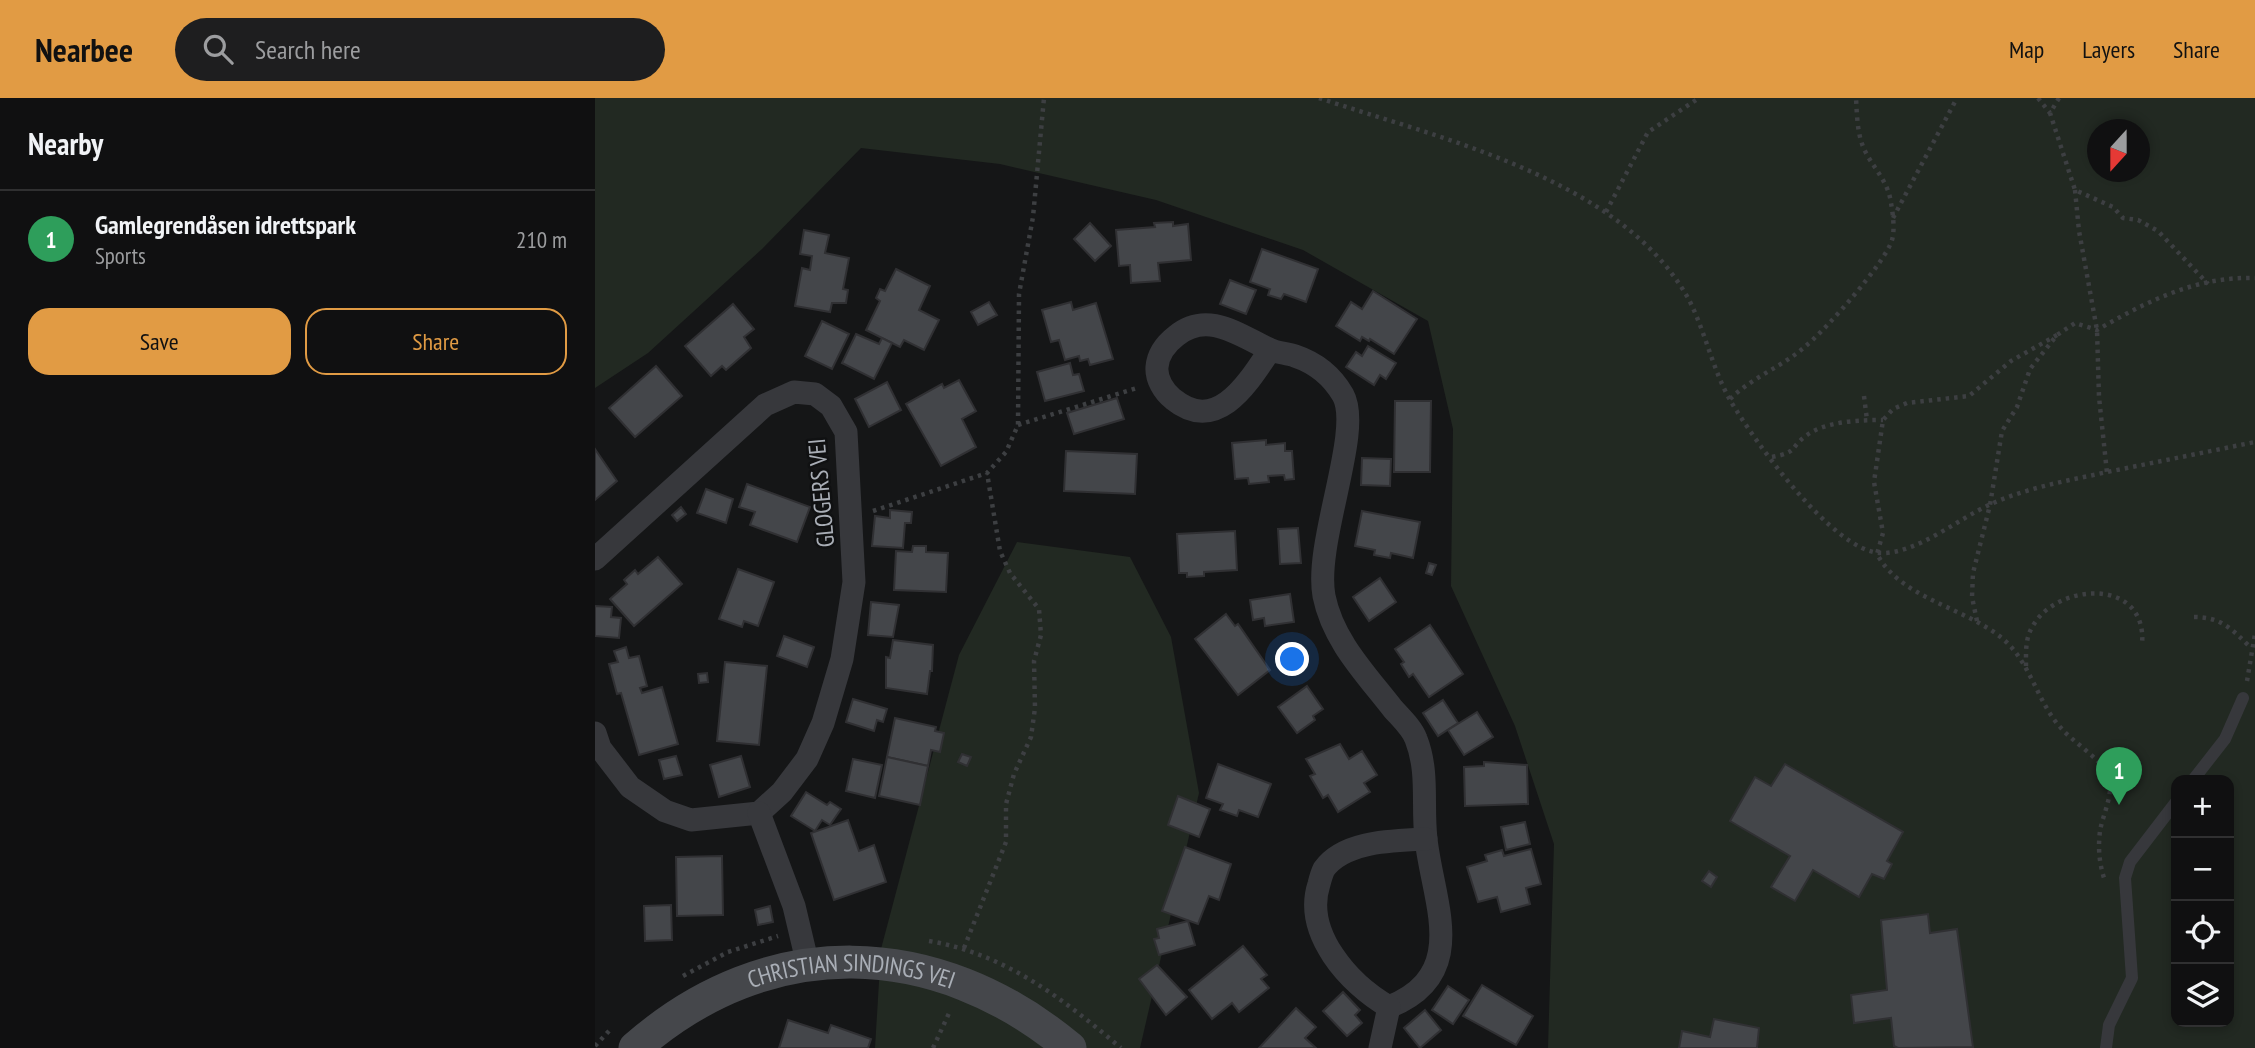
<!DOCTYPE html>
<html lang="en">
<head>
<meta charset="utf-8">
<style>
  body { margin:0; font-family:"PT Sans Narrow",sans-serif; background:#1e1e1f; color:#f1f3f6 }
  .controls { position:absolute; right:21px; bottom:21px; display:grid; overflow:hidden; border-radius:14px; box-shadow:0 4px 10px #0003 }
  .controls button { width:63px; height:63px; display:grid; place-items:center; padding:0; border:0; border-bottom:2px solid #303031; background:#101011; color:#f1f3f6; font:35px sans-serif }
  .compass { position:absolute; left:1492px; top:21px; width:63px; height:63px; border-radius:50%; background:#101011; box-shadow:0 4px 10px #0003; rotate:201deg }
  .you { position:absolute; left:698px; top:562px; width:24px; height:24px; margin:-18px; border:5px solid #fff; border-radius:50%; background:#1a73e8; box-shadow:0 0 0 10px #1a73e833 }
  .badge { display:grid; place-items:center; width:46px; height:46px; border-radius:50%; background:#e19b44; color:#fff; font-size:23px; font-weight:700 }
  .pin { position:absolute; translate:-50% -58px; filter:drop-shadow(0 2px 4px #0008) }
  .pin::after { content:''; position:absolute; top:37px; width:24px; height:21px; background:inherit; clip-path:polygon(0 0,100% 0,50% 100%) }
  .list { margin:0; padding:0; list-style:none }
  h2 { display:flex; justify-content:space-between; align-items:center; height:91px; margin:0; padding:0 28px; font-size:30px }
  h2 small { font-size:23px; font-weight:400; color:#9c9d9f }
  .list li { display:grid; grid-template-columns:46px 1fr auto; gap:21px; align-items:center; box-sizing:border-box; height:98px; padding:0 28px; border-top:2px solid #303031 }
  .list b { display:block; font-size:26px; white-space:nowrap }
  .list p { margin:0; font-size:23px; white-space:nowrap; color:#9c9d9f }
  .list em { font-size:23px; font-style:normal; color:#9c9d9f }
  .actions { display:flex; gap:14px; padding:21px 28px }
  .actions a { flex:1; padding:16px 0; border:2px solid #e19b44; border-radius:21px; text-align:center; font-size:24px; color:#e19b44 }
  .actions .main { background:#e19b44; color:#111 }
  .icon { flex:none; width:38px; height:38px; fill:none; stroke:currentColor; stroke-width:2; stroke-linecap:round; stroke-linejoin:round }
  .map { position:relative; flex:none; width:1660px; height:950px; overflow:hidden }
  header { display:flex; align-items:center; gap:42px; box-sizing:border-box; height:98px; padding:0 35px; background:#e19b44; color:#111 }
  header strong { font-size:33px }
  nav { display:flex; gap:38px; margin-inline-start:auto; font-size:24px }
  .search { width:490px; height:63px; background:#1e1e1f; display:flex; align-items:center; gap:18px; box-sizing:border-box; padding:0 24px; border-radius:38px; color:#9c9d9f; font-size:26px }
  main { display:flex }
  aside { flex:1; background:#101011 }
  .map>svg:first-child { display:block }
</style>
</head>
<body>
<header>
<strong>Nearbee</strong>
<div class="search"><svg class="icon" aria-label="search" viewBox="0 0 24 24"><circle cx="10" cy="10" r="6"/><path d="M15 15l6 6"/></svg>Search here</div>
<nav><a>Map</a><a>Layers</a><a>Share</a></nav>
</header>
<main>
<aside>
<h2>Nearby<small></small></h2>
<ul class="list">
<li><span class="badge" style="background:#2e9e5b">1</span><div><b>Gamlegrendåsen idrettspark</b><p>Sports</p></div><em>210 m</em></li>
</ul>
<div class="actions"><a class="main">Save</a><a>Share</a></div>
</aside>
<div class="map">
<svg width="1660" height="950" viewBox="0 0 1660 950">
  <rect width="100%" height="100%" fill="#151617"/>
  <g fill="#222922" fill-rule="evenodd">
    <path d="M0,0H1660V950H953L959,746L920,628L856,488L858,331L833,223L708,152L561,102L405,66L266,50L167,151L53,255L0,290ZM1503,32H1545V74H1503ZM1581,682H1634V924H1581Z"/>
    <polygon points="422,444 535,459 576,539 604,695 545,950 280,950 286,851 364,557"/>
  </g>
  <g fill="#44464a" stroke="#303033" stroke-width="2">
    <polygon points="578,124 578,128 593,126 596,162 563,165 565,183 536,185 535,167 524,168 521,132 560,129 559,125"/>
    <polygon points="495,125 516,148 500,163 479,141"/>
    <polygon points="209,132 234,137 230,155 254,160 248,191 253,192 251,205 237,205 235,214 200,208 207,170 215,172 217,158 205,156"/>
    <polygon points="667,151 723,171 711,204 689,196 686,201 673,197 675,191 655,184"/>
    <polygon points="301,171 335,188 324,212 344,222 329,252 309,242 305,249 271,232 285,203 281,200 285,191 290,193"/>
    <polygon points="635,182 661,192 651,216 625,206"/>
    <polygon points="778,193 822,221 799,256 775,241 774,243 767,239 765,243 741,228 756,204 767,211"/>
    <polygon points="394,204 402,217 383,227 376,214"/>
    <polygon points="476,204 478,212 501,205 518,261 495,267 493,261 485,263 484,258 470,262 464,242 456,244 447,212"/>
    <polygon points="138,206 159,231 149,239 156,250 131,272 127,268 116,278 90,248"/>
    <polygon points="227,223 254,236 237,271 210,258"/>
    <polygon points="261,236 284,246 287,240 297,245 279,281 247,265"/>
    <polygon points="773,248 801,265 791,281 785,277 779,287 751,269 761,254 767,258"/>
    <polygon points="475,265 478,277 484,276 489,293 450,303 442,274"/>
    <polygon points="61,268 87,298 40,339 14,310"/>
    <polygon points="364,282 381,313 367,321 381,349 346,368 311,306 347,286 349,290"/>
    <polygon points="292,284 306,312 274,329 260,301"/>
    <polygon points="522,300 529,321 479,336 472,315"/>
    <polygon points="800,303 836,303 835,374 799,374"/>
    <polygon points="671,342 671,347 690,345 690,353 697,353 699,381 690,382 689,377 673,378 674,384 654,386 653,380 640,381 637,345"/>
    <polygon points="0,351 22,383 0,402"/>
    <polygon points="471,353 542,356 540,396 469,393"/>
    <polygon points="767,360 796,361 795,388 766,387"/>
    <polygon points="152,386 215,409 202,444 155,427 160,414 144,409"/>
    <polygon points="111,391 138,401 131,425 102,415"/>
    <polygon points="86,409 91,416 82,423 77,417"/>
    <polygon points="295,412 317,414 316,425 310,425 308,450 277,448 280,418 295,420"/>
    <polygon points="767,413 825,424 818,460 796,455 795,460 779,457 780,452 760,448"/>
    <polygon points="703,430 706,465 685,466 683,431"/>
    <polygon points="640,433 642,472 609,474 609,478 592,479 592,475 584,475 582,436"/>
    <polygon points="318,448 331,448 331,454 353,455 351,494 299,492 301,453 317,454"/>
    <polygon points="63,459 87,486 39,528 15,501 32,486 29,482 40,472 43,476"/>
    <polygon points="834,465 841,467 837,477 831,475"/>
    <polygon points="143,471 179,484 163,528 149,523 147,529 124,521"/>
    <polygon points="785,480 801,504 774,523 758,499"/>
    <polygon points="695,496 699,524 670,528 669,520 658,522 655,502"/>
    <polygon points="276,504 304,507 298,539 273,537"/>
    <polygon points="0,508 17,509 16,519 26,520 24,540 0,538"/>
    <polygon points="631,516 640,528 643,526 675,572 643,597 600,541"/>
    <polygon points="835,527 868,576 834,599 818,576 814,579 806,566 809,564 800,551"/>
    <polygon points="189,538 219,549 212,569 182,558"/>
    <polygon points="298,542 338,547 337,573 335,573 332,596 291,590 291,559 295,560"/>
    <polygon points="31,549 34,560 44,558 52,588 45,590 47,595 67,589 83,646 44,657 26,595 22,596 14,566 23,564 19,553"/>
    <polygon points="130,564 172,568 164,647 122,643"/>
    <polygon points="112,575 113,584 104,585 103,576"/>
    <polygon points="712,588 728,611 718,618 720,622 702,635 683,609"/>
    <polygon points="258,601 292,611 288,624 282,622 279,633 251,624"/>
    <polygon points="848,602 863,625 843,638 828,615"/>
    <polygon points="882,614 898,639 869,657 853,632"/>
    <polygon points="300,620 341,629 340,633 349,635 345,654 336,652 333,668 292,659"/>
    <polygon points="745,646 754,661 767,653 782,677 769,685 775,694 743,714 733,697 728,700 715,678 720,676 711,661"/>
    <polygon points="367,656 376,659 372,668 363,664"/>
    <polygon points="81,658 87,677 69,681 64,662"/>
    <polygon points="146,658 155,689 124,699 115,667"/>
    <polygon points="292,659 333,668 325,707 284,698"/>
    <polygon points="258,661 287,667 280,700 251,693"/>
    <polygon points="889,664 932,667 933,706 870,708 869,669 889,668"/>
    <polygon points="623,666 676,686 663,719 644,712 642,718 625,712 628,706 611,700"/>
    <polygon points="1190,666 1308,734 1292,763 1297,766 1289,781 1277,776 1264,799 1218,772 1200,803 1176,789 1195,758 1135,723 1160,679 1176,688"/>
    <polygon points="211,694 232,707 235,704 246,711 235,727 227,722 220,733 196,718"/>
    <polygon points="583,698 615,711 604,739 573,727"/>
    <polygon points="253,722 264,753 279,747 291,784 239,802 216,735"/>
    <polygon points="930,724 935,746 911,752 906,729"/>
    <polygon points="590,749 636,766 624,802 614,798 603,826 567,813"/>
    <polygon points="936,751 946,786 931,790 935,806 906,814 902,799 883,804 872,769 892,763 890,757 907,752 909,758"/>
    <polygon points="127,758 128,817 82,818 81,759"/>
    <polygon points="1114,773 1122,779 1116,789 1107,783"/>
    <polygon points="76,807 77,842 50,843 49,808"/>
    <polygon points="175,808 178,824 163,827 160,812"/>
    <polygon points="1333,816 1335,835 1362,831 1378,949 1303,950 1299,948 1296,920 1259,925 1256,897 1292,892 1286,822"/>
    <polygon points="593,823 600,847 564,857 559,841 564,840 562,831"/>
    <polygon points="648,848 672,877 666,881 674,890 644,914 637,905 617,921 594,892"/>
    <polygon points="562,867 592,899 571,917 544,881"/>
    <polygon points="887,887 938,918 921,947 868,918"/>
    <polygon points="853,888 874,902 858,926 837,912"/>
    <polygon points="748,894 765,912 760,917 767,925 752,938 728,913"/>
    <polygon points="701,910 721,929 710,940 721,950 664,950"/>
    <polygon points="830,912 846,932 825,950 809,930"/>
    <polygon points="1119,921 1164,930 1162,950 1084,950 1087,933 1115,939"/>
    <polygon points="193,922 233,935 236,927 276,941 273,950 184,950"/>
  </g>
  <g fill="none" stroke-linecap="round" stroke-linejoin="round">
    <g stroke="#3d3f42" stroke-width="4.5" stroke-dasharray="3.5 5" stroke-linecap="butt">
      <path d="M724,0C846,41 1025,80 1093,200C1110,232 1117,270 1135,302C1158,341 1238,454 1286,455C1321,456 1363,421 1396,406C1434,389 1472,383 1512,374C1562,364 1611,354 1660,344"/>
      <polyline points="1443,0 1455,15"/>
      <polyline points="1464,0 1455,15 1480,92 1518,109 1528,120 1543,122 1563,133 1613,186"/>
      <polyline points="1480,92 1484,133 1502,232 1504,299 1512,375"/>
      <polyline points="1011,114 1053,34 1104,0"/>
      <polyline points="1298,120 1362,0"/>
      <path d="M1462,237L1416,263L1374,298L1312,305L1298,311L1288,322L1279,384L1288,435L1282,456C1306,501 1370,509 1408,541C1436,565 1442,604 1466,630C1479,645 1502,658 1512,675C1521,692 1508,715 1505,733C1503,749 1504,764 1509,780"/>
      <polyline points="1269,298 1272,322"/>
      <path d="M1135,301C1160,277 1188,269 1213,246C1232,230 1290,165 1297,142C1300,132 1298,116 1296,105C1293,83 1279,71 1270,53C1262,37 1262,17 1261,0"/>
      <polyline points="423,327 542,290"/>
      <path d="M1177,359C1204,354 1194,350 1212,337C1231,323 1266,322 1288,322"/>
      <polyline points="278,413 392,375 411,354 423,327 424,196 438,119 449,0"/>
      <path d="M1599,519C1626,519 1637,531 1656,550"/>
      <path d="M1382,523L1377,499L1378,475L1395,407L1407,333L1422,309L1435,271L1462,237L1480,225L1502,232C1551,204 1601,178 1660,180"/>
      <path d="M1431,568C1431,553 1430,539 1439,526C1464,485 1553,479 1547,547"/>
      <polyline points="1652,583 1660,536"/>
      <path d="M334,843C411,856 468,901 526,950"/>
      <polyline points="369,850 411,744 411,706 419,676 436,639 440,610 439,563 446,537 444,511 415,475 405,453 392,375"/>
      <polyline points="88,878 133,854 183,838"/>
      <polyline points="0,948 14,933"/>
      <polyline points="338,950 355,913"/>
    </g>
    <g stroke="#37383c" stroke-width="12">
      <polyline points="1598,682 1630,641 1648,600"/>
      <polyline points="1511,950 1514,927 1537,880 1530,780 1535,764 1581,704"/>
    </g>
    <g stroke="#37383c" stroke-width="23">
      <path d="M675,252C653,285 622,337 578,301C569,294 561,281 562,269C563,256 572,245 581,238C612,212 644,237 674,251C682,255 691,255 700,258C721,265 737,278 748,297C768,333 719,444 729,498C738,543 771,576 798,611C806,620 817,630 821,641C834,674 827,707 831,741C838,805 876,876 794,909"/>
      <polyline points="0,461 170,307 199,294 220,296 236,308 251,334 259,484 247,561 228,625 212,661 187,694 164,715 96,722 70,713 35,689 5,650 0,635"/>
      <polyline points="164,715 199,808 213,867"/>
      <path d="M785,950L794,909C754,886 708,835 724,786C725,782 727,775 729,771C750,742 800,743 831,741"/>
    </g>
    <path stroke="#45474b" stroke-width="33" id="s1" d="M40,950C173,833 341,838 475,950"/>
  </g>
  <g text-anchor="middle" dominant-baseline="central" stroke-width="5" stroke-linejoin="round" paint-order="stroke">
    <g font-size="24" fill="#a9aeb6" stroke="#101112">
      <text transform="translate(226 395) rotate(-95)">GLOGERS VEI</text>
      <text stroke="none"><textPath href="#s1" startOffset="238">CHRISTIAN SINDINGS VEI</textPath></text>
    </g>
  </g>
</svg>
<div class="controls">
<button>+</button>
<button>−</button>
<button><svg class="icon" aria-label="locate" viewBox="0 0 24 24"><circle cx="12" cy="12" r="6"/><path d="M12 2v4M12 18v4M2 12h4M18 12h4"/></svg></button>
<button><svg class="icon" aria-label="layers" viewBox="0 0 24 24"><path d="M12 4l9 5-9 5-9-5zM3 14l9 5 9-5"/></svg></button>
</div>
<svg class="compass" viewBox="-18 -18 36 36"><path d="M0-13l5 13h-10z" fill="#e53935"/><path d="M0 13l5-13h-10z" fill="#9c9d9f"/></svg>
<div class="you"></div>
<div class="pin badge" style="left:1524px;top:707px;background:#2e9e5b">1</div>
</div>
</main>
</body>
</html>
